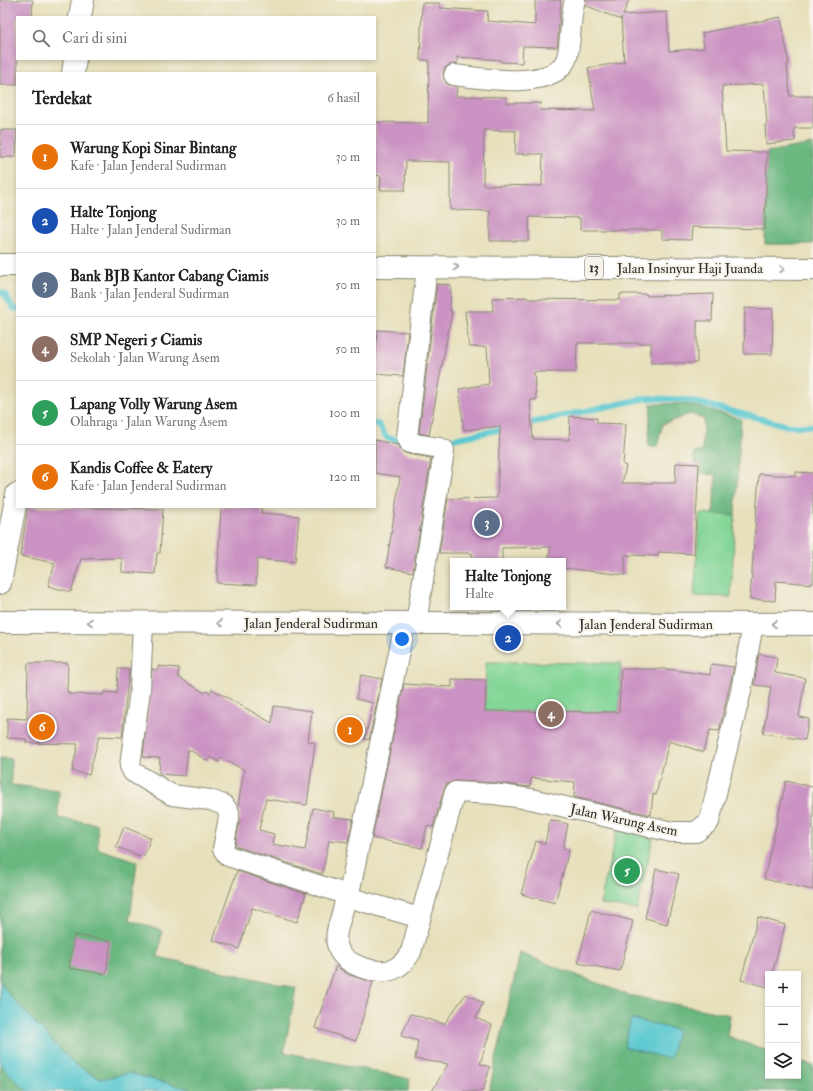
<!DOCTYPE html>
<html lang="id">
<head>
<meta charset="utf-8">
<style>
  body { margin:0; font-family:"IM FELL Double Pica",serif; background:#f6f6f6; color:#202124 }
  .controls { position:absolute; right:12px; bottom:12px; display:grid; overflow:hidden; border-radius:0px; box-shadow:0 2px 6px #0003 }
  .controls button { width:36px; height:36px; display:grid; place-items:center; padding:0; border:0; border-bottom:1px solid #e0e0e0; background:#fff; color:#202124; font:20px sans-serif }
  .you { position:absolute; left:402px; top:639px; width:14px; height:14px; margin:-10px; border:3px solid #fff; border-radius:50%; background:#1a73e8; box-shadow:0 0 0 6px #1a73e833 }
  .badge { display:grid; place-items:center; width:26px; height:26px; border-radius:50%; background:#111827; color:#fff; font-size:13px; font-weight:700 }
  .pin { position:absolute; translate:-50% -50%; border:2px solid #fff; box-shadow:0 1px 4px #0006 }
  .popup { position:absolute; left:450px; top:558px; width:116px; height:52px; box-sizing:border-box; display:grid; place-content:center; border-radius:0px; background:#fff; filter:drop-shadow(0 1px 3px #0005); font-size:13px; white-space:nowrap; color:#757577 }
  .popup b { font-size:15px; color:#202124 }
  .popup::after { content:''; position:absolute; left:50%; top:100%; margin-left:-8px; border:8px solid transparent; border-top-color:#fff }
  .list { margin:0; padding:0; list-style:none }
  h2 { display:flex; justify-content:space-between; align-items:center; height:52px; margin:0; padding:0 16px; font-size:17px }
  h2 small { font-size:13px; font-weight:400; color:#757577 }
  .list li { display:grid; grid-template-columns:26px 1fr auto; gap:12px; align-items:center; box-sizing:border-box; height:64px; padding:0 16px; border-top:1px solid #e0e0e0 }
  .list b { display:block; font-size:15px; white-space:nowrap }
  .list p { margin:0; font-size:13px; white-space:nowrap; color:#757577 }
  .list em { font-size:13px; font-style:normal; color:#757577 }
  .icon { flex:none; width:22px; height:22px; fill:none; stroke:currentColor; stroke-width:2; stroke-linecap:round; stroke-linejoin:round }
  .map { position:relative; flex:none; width:813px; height:1091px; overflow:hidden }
  .search { position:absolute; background:#fff; box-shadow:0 2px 6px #0003; left:16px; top:16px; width:360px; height:44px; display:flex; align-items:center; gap:10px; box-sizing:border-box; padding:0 14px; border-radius:0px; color:#757577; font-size:15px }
  .panel { position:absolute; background:#fff; box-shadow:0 2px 6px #0003; left:16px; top:72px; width:360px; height:436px; border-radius:0px }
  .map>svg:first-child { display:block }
</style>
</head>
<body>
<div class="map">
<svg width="813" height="1091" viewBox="0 0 813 1091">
  <rect width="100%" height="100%" fill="#f7f3e8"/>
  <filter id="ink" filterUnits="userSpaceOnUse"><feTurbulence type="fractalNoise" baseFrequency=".025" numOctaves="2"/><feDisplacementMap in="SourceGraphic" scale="8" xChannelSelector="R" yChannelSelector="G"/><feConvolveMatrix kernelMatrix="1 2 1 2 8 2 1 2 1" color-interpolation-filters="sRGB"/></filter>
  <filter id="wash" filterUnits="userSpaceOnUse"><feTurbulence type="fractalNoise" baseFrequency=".012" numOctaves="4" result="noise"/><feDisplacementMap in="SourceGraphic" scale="16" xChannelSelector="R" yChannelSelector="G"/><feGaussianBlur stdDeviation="0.9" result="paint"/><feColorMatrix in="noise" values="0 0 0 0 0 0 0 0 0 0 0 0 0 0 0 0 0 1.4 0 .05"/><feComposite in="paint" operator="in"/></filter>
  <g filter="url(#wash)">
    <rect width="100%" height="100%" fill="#e6e0bb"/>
    <g fill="#84d698" stroke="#588062">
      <polygon points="700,513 735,515 731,597 694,596"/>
      <polygon points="486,662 621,663 619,712 485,711"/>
      <polygon points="617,830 653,838 637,910 600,904"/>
    </g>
    <g fill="#6bb780" stroke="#4b7156">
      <polygon points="813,144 813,244 765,244 767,152"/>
      <polygon points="651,404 688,404 741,419 735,515 713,514 716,475 700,473 701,464 694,463 694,452 702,452 704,419 690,414 663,424 657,446 648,446"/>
      <polygon points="0,758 11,759 11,785 59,790 58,818 97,824 98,849 137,861 130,920 162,931 158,957 296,988 284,1052 410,1079 408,1091 197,1091 129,1073 101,1079 74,1064 11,997 0,981"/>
      <polygon points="520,953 628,995 730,1015 727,1036 768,1051 768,1076 798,1076 798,1061 813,1066 813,1091 489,1091"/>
      <polygon points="0,1064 27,1091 0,1091"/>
    </g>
    <g fill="#5cc9d1" stroke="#447a7e">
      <polygon points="0,981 11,997 74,1064 101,1079 129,1073 197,1091 27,1091 0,1064"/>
      <polygon points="631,1019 677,1030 670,1059 624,1047"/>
    </g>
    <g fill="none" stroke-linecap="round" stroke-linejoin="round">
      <g stroke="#5cc9d1" stroke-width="6">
        <polyline points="0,292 5,294 13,308 17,309"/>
        <polyline points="375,424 378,424 387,438 405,441"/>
        <polyline points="525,424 647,398 687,400 789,426 813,426"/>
        <polyline points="438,442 508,428"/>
      </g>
    </g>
    <g id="blocks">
      <g fill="#cb93c3" fill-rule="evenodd">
        <polygon points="0,0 33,0 32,17 17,17 17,85 0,85"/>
        <path d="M535,0H561L557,47L523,46L522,63L501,62V60L457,57V64L449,65L445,68L443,74L447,84L457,87L456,96L506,97V103H541L540,110L595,111L588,68L624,62L621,17V20L585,5L586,0H629L623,15L667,12L669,51L704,48L702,33L781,17L789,64H787L790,96H813V128H794L795,141L766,144L765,125L767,124L764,84L722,86L726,151L767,152L765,229L692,227L691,240L662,239V230H580V218L529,217V241H490V211L450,210V162L406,161L405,190H380L381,176L375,175V122L428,123L429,60H420L422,3H440V8L488,11L487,21L535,25ZM484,130L516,131L515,154H543L542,186L483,185Z"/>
        <polygon points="0,130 17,130 16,157 0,157"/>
        <polygon points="437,284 451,285 450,311 452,311 429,435 419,433"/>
        <polygon points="620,294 647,294 647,296 713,294 712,321 697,321 697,363 651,363 651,343 577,343 576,372 534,372 536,400 530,400 533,439 569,440 570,416 597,418 597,423 626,424 623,465 626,466 622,483 675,483 676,463 699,464 694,554 658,552 658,556 625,555 625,575 563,568 563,561 548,561 551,547 502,548 502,561 473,561 472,553 439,553 448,499 497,498 500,426 464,430 459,389 489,384 487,347 469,347 465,311 493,311 492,298 527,297 527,299 620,300"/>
        <polygon points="745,308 773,309 772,354 744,354"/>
        <polygon points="377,330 408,332 403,376 375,374"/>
        <polygon points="375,440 398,445 403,452 408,454 431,458 413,572 386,567 400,477 375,473"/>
        <polygon points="796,472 813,473 813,584 776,581 775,601 750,599 759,474 796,476"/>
        <polygon points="28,507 163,509 160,553 157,553 155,574 122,572 122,558 81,559 71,592 48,586 55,563 20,556"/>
        <polygon points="221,507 262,507 261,513 299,516 295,562 257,559 256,585 217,583"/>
        <polygon points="759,654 777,657 775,673 805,678 799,717 809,719 805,740 763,733 771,687 754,685"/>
        <polygon points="28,663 68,663 67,692 69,692 69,694 104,695 104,692 117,693 118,669 129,669 122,737 99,736 89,775 72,771 78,744 26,743 26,739 7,738 7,718 27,719"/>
        <polygon points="711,664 734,667 719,731 710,730 703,752 669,741 656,795 653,794 651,815 574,797 575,782 531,778 530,787 496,783 455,781 447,784 444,789 433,827 427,826 422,848 372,838 404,684 452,687 452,679 486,680 485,711 619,712 621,669 667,669 710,675"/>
        <polygon points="158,666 179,668 178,677 205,693 207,691 210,693 212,689 272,723 274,706 312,711 308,741 315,743 307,805 266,799 259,830 274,834 272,844 305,850 313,808 334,812 333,817 353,819 348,842 329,840 322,874 235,846 240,819 238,806 244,770 221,758 219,762 210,757 208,761 188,749 185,776 159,774 160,758 143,757 152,669 158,670"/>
        <polygon points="361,675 382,679 369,740 365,739 373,703 356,699"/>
        <polygon points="786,781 813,787 813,890 764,879"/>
        <polygon points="550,820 568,824 563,848 569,850 555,903 521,894 536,841 545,844"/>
        <polygon points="124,827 151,838 143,857 116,847"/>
        <polygon points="656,869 679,874 667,924 645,918"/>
        <polygon points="237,871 306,894 297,922 252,908 239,949 213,940"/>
        <polygon points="591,910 633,921 620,971 578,963"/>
        <polygon points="758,917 785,925 772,974 768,974 768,987 741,980"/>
        <polygon points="74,935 111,941 106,974 69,968"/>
        <polygon points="336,966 349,975 373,982 356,1041 315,1028"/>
        <polygon points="466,994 483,1003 476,1018 492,1025 480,1064 490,1067 483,1091 432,1091 448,1064 415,1059 418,1041 401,1036 411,1014 444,1024"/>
      </g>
    </g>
  </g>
  <g filter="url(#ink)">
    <use href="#blocks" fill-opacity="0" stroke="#888673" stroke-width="1"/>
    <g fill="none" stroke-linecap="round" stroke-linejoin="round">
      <g stroke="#888673" stroke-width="22">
        <g id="minor">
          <path d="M454,75C481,78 552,91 566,60C572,45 569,18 575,0"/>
          <path d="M143,623L140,690L130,766L133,772L172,795L210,800L224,805L229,813V817L223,849L228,856L342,893L345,899C344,915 332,932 338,948C343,965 378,976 394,969C402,965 407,959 411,952L455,792L494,794L531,799L672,832H696L709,822L741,691L753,624"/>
          <polyline points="405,623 350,889 344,896 420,918"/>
          <polyline points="416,623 444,452 444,450 440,448 410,443 407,437 427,267"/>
        </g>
      </g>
      <g stroke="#888673" stroke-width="24">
        <g id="secondary">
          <polyline points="80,17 83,0"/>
          <polyline points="73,73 75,59"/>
          <polyline points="0,583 17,494"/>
        </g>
      </g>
      <g stroke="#888673" stroke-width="24">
        <g id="trunk">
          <polyline points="0,265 17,265"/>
          <polyline points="375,267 813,269"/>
          <polyline points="0,622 813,624"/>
        </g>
      </g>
      <use href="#minor" stroke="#fff" stroke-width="20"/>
      <use href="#secondary" stroke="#fff" stroke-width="22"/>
      <use href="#trunk" stroke="#fff" stroke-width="22"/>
    </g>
    <defs><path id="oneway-chevron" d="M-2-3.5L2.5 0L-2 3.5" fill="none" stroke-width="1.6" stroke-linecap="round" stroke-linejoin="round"/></defs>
    <g stroke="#a0a0a0">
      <use href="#oneway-chevron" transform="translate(456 267)"/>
      <use href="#oneway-chevron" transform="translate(782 269)"/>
      <use href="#oneway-chevron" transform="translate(90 622) rotate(-180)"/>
      <use href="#oneway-chevron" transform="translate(220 623) rotate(-180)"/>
      <use href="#oneway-chevron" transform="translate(560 624) rotate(-180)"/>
      <use href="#oneway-chevron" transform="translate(774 624) rotate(-180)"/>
    </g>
  </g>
  <g text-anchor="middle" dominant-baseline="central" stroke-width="4" stroke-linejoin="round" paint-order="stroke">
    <rect fill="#f7f3e8" stroke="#686764" stroke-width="1" x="585" y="257" width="18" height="22" rx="3"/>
    <g font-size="13" font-weight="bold" fill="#2b2b2b">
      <text x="594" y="268">13</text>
    </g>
    <g font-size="14" fill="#2b2b2b" stroke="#f7f3e8">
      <text x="690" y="268">Jalan Insinyur Haji Juanda</text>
      <text x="311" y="623">Jalan Jenderal Sudirman</text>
      <text x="646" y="624">Jalan Jenderal Sudirman</text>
      <text transform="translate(624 820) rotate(12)">Jalan Warung Asem</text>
    </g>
  </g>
</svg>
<div class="controls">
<button>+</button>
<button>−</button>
<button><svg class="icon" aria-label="layers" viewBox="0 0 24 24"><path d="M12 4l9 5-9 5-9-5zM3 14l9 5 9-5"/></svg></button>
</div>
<div class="you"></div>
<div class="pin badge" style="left:350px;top:730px;background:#e8710a">1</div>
<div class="pin badge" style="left:508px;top:638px;background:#1a4fb4">2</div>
<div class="popup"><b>Halte Tonjong</b>Halte</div>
<div class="pin badge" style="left:487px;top:523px;background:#5c6f8a">3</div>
<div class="pin badge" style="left:551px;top:714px;background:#8d6e63">4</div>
<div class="pin badge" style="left:627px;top:871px;background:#2e9e5b">5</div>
<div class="pin badge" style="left:42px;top:727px;background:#e8710a">6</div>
<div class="search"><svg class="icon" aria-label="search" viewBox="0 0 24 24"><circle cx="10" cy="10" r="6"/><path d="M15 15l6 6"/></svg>Cari di sini</div>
<section class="panel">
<h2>Terdekat<small>6 hasil</small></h2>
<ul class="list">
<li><span class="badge" style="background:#e8710a">1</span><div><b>Warung Kopi Sinar Bintang</b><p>Kafe · Jalan Jenderal Sudirman</p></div><em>30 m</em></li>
<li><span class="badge" style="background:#1a4fb4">2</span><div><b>Halte Tonjong</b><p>Halte · Jalan Jenderal Sudirman</p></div><em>30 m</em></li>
<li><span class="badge" style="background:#5c6f8a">3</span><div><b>Bank BJB Kantor Cabang Ciamis</b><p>Bank · Jalan Jenderal Sudirman</p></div><em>50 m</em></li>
<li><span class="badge" style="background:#8d6e63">4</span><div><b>SMP Negeri 5 Ciamis</b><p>Sekolah · Jalan Warung Asem</p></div><em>50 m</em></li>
<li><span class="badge" style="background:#2e9e5b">5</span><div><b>Lapang Volly Warung Asem</b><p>Olahraga · Jalan Warung Asem</p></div><em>100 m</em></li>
<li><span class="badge" style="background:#e8710a">6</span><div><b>Kandis Coffee &amp; Eatery</b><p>Kafe · Jalan Jenderal Sudirman</p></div><em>120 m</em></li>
</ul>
</section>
</div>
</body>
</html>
